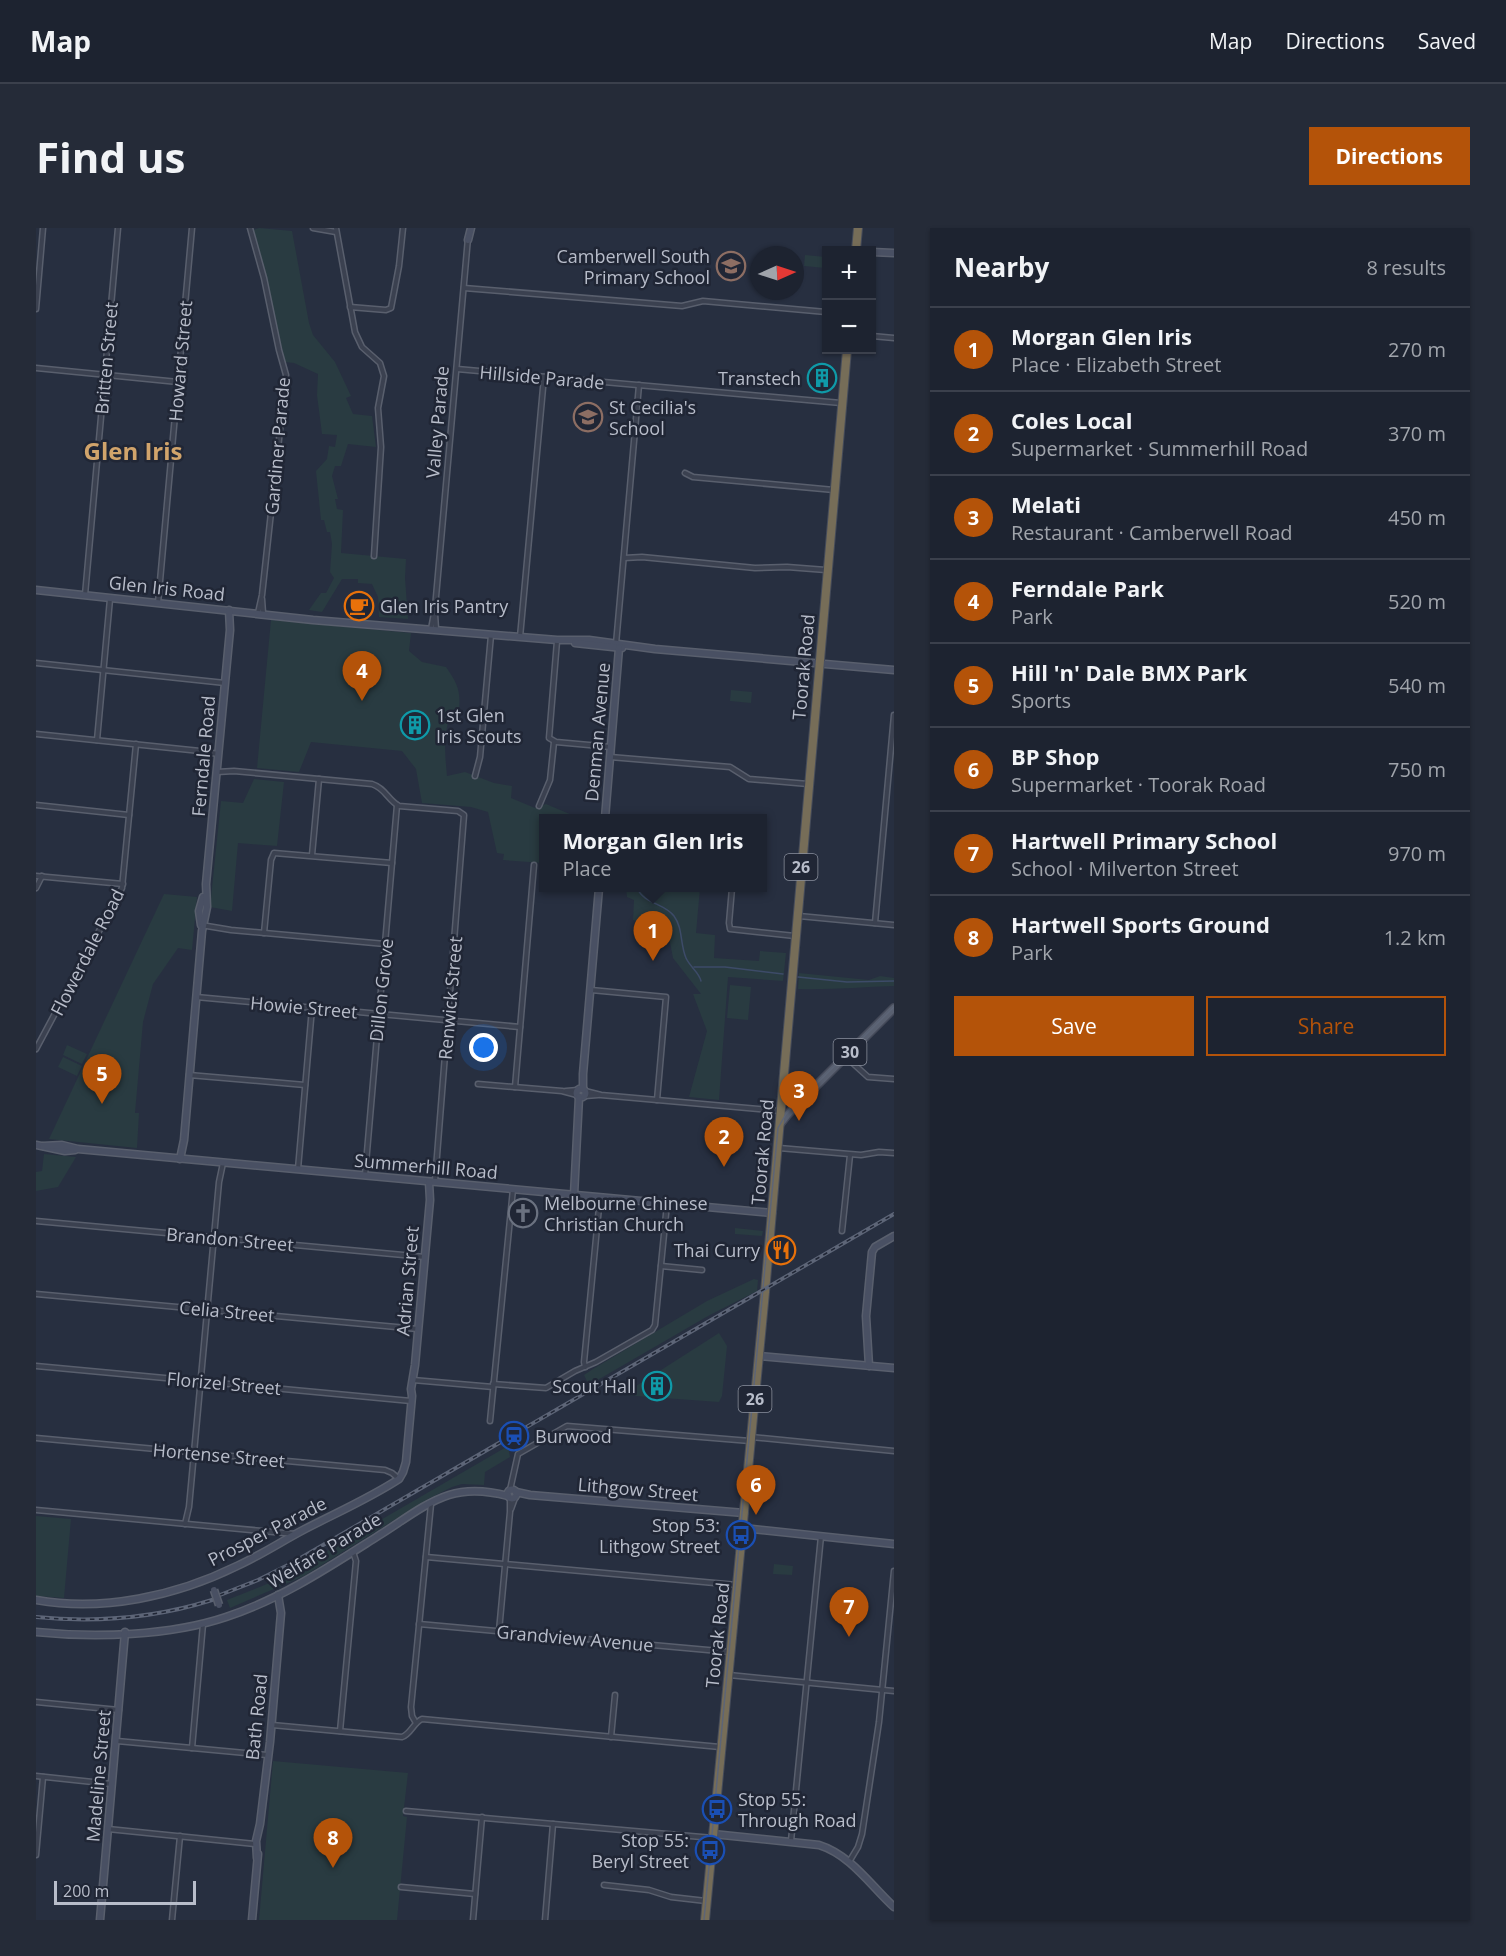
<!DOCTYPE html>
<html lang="en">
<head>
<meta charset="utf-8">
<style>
  body { margin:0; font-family:"Open Sans",sans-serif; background:#252b38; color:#f1f3f6 }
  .controls { position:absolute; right:18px; top:18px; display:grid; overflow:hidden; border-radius:0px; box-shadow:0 2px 4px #0004 }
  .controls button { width:54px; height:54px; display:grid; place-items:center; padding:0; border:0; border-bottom:2px solid #3b404c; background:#1d2330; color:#f1f3f6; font:30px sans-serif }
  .compass { position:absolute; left:714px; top:18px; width:54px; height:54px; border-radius:50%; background:#1d2330; box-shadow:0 2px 4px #0004; rotate:87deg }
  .scale { position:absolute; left:18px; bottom:15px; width:142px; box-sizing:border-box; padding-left:6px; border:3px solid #b8bdca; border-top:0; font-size:16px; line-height:21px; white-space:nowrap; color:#b8bdca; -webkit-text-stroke:4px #202635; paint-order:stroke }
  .you { position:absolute; left:448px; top:820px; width:21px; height:21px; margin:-15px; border:4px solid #fff; border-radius:50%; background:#1a73e8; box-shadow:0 0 0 9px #1a73e833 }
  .badge { display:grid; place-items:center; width:39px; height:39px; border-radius:50%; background:#b45309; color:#fff; font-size:20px; font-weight:700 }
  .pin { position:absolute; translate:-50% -50px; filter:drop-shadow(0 2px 3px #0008) }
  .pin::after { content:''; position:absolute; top:32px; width:21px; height:18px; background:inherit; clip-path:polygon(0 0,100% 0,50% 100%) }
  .popup { position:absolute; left:503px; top:586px; width:228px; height:78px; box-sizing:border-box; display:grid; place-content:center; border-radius:0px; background:#1d2330; filter:drop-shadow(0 2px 4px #0005); font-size:20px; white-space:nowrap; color:#a0a4ab }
  .popup b { font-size:22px; color:#f1f3f6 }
  .popup::after { content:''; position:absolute; left:50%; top:100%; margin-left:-12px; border:12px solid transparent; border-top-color:#1d2330 }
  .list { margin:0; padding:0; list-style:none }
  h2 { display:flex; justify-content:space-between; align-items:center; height:78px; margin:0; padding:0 24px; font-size:26px }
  h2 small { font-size:20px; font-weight:400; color:#a0a4ab }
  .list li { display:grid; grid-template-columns:39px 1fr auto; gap:18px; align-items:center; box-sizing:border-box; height:84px; padding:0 24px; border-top:2px solid #3b404c }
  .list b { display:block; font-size:22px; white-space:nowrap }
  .list p { margin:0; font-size:20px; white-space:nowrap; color:#a0a4ab }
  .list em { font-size:20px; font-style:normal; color:#a0a4ab }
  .actions { display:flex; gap:12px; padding:18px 24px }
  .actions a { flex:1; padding:14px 0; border:2px solid #b45309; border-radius:0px; text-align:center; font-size:21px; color:#b45309 }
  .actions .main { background:#b45309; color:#fff }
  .map { position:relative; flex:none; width:858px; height:1692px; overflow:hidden; border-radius:0px }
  header { display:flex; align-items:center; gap:36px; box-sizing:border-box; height:84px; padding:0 30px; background:#1d2330; border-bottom:2px solid #3b404c }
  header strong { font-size:28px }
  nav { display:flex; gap:33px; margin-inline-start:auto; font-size:21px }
  .intro { display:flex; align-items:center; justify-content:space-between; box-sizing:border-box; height:144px; padding:0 36px }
  h1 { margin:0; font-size:42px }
  .button { padding:15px 27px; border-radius:0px; background:#b45309; color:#fff; font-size:21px; font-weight:700 }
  main { display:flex; gap:36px; padding:0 36px }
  aside { flex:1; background:#1d2330; border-radius:0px; box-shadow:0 2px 4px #0004 }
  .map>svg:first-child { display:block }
</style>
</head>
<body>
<header>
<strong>Map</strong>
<nav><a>Map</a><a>Directions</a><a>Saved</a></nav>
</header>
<div class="intro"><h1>Find us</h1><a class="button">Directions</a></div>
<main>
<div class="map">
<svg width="858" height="1692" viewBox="0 0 858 1692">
  <rect width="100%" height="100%" fill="#272f40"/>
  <g fill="#293b41">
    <polygon points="223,0 256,3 273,95 277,107 299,134 315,168 310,170 317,186 336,188 340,219 312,216 305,238 299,238 296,248 302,271 299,271 301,281 307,282 305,325 370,331 369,350 372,391 343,389 342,369 336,356 322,355 322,351 306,351 286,384 273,382 285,365 290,365 298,350 294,344 296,316 294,304 291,304 288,292 285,292 280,243 291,231 293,218 299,219 301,207 286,206 281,167 282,146 258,135 249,134 230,48 218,7 217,2"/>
    <polygon points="769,27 790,29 789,40 768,38"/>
    <path d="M235,392L375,405L373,423L386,434L410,439C421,455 425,462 423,482L418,481C406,501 409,526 411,548L429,544L458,555L476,558L475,570L499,580L510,576L536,587L539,590H508L507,635L467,632L468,626L461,625L452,584L435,579L386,575L380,541L366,523L275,514L263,544L221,540Z"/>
    <polygon points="695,462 716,464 715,475 694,473"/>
    <polygon points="218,551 248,554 241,618 202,615 196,683 174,679 185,573 207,575"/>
    <polygon points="590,660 664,660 660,705 679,707 678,730 723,733 724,723 750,725 747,753 692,749 683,872 653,869 671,803 657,766 665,766 637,730 632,704 597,692 598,672 591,669"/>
    <polygon points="128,666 161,669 156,722 142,720 117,756 107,794 99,885 103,885 101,920 13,911"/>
    <path d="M763,745L833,752L844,748L858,750V758C826,759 794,762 762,761Z"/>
    <polygon points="694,757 715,759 712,792 691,790"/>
    <polygon points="31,817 51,826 46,836 27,827"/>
    <polygon points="27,829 46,838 41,848 22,839"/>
    <polygon points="8,926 40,929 22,959 0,963 0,944 6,943"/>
    <polygon points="699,1000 727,1003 726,1008 699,1006"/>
    <polygon points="718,1051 722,1052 721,1063 672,1088 553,1157 548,1147 557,1141 671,1073"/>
    <polygon points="683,1105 691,1118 686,1168 683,1174 586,1167"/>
    <polygon points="472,1218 474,1229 449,1244 448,1257 426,1256 416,1259 392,1271 268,1348 194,1380 191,1372 236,1354 262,1340"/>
    <polygon points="0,1288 35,1291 28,1370 0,1368"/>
    <polygon points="738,1336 757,1338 756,1347 737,1346"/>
    <polygon points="237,1533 372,1545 367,1588 371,1589 361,1692 223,1692"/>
  </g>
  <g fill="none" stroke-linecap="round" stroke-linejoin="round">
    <g stroke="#3d4b68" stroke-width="1.5">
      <path d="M601,660C608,676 628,675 638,688C647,700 644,716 650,730C654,739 663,744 665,753"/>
      <polyline points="658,739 689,739 747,746"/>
      <polyline points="762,749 811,754 858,753"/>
    </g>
    <g stroke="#595f6d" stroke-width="7">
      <g id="street">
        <polyline points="214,0 228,50 243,122 250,147 226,367 222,385"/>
        <polyline points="277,0 300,4"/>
        <polyline points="300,0 319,104 326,119 344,135 348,148 342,180 345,219 338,328"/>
        <polyline points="428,60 646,78 667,73 790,84"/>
        <polyline points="314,79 350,82 355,80 363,38 367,0"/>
        <polyline points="0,81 7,0"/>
        <polyline points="836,108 858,110"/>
        <polyline points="0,140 142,154"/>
        <polyline points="421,141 805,175"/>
        <polyline points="649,245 657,249 798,262"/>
        <polyline points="588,330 606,329 719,340 751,339 790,342"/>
        <polyline points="49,367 82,0"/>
        <polyline points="226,371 227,385"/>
        <polyline points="122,375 156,0"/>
        <polyline points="399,386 400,401"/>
        <polyline points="395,401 399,380 432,10"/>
        <polyline points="484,409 508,149"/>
        <polyline points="521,413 513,510 520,514 575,519"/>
        <polyline points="580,416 603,157"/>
        <polyline points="0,435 189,455"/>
        <polyline points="0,506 164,523 182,526"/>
        <polyline points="61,512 74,371"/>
        <polyline points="574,529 694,539 713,551 772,556"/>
        <path d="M181,544L198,543L336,556C349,560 352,572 363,578L422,583L428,587L399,953"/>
        <polyline points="439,548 444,529 455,407"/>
        <polyline points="0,577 93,587"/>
        <polyline points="503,578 514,552 518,514"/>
        <polyline points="276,627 283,551"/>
        <polyline points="0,648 87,656"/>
        <polyline points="0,660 6,648"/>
        <polyline points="696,660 693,695 694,701 759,708"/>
        <polyline points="763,688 858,697"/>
        <polyline points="839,695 858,487"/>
        <polyline points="165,697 195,702 349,716"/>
        <polyline points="228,705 235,632 238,625 356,635"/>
        <polyline points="555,762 630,769 621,872"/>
        <polyline points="160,769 484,799"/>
        <polyline points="0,821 86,660 100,516"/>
        <polyline points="810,829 832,849 858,851"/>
        <polyline points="153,847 269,857"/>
        <polyline points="442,856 526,863 541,867"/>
        <polyline points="479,859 498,637"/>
        <polyline points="530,863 542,862"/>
        <polyline points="549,863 565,867 744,883"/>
        <polyline points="549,868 562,867"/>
        <polyline points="743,920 825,927 843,924 858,925"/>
        <polyline points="262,941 276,780"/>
        <polyline points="329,947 361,577"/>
        <polyline points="0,993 389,1029"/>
        <polyline points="806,1003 814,927"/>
        <polyline points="625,1038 666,1042"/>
        <polyline points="0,1066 382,1101"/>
        <polyline points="0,1138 375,1173"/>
        <polyline points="549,1139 548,1134 564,969"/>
        <polyline points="377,1152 457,1159"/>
        <polyline points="457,1156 510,1160 539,1143 560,1134 616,1102 619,1097 631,976"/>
        <polyline points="454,1193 477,961"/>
        <polyline points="715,1209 858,1223"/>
        <polyline points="0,1210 349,1242 356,1245 363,1251"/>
        <polyline points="474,1262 482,1226 531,1198 714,1213"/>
        <polyline points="475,1281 479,1270"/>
        <polyline points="0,1282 259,1306"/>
        <polyline points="149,1296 153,1279 183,954 187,935"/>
        <polyline points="390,1329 701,1357"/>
        <polyline points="383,1396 694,1424"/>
        <polyline points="463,1403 474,1284 474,1270"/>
        <polyline points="693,1447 858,1463"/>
        <polyline points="0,1474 83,1482"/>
        <polyline points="380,1495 376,1488 375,1479 395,1276"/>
        <path d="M236,1497L366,1509C375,1506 377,1495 386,1491L684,1519"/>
        <polyline points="304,1503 320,1333 317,1324"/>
        <polyline points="575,1509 579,1467"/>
        <polyline points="81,1513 231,1527"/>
        <polyline points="156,1520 167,1396"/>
        <polyline points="0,1548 76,1556"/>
        <polyline points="370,1583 677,1610"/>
        <polyline points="72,1601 219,1616"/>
        <polyline points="755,1613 785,1308"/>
        <polyline points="0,1627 7,1549"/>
        <polyline points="813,1634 822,1619 826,1606 843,1494 858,1343"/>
        <polyline points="568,1657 613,1662 635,1669 670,1673"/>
        <polyline points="365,1659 439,1666"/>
        <polyline points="136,1692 144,1608"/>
        <polyline points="437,1692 446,1589"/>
        <polyline points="509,1692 517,1596"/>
      </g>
    </g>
    <g stroke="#595f6d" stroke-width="9">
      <g id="secondary">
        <polyline points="432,12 435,0"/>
        <polyline points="836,24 858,25"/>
        <polyline points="0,362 277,392 521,412 553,412 619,421 858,442"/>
        <polyline points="539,415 586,420"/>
        <polyline points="569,590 583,420"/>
        <polyline points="165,697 163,683 167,669"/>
        <circle cx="545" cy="865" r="4.5"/>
        <polyline points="547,861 547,846 563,660"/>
        <polyline points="0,917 29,923 39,922"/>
        <polyline points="7,918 26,917 42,921 736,985"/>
        <polyline points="144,931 148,912 166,703 171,679 170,656 194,402 193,382"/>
        <polyline points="538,967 543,869"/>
        <polyline points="723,1128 858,1140"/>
        <polyline points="833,1138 830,1088 836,1024 839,1019 858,1008"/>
        <circle cx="476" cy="1266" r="4.5"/>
        <polyline points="480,1264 494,1267 708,1285"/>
        <polyline points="707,1300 858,1316"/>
        <path d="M0,1372C67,1384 140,1368 201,1338C225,1327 246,1313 269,1301C300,1285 334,1270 363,1251L367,1244L370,1234L376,1168L375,1161L379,1137L394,972L393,954"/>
        <path d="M0,1404C58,1410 134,1408 190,1389C245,1371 293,1339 342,1308C365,1294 388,1275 413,1267C432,1261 453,1263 472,1268"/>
        <path d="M677,1606L783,1617C815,1627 835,1658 858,1679"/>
        <polyline points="221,1630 220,1613 224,1596 234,1514 245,1385 242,1367"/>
        <polyline points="64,1692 89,1404"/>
        <polyline points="216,1692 222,1626"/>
      </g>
    </g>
    <g stroke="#454a59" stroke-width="10">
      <polyline id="primary" points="744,896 751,887 858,780"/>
    </g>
    <g stroke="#464c5a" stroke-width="10">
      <g id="highway">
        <polyline points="820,22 822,0"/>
        <polyline points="669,1692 729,1064 811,122"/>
      </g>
    </g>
    <use href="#street" stroke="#3b4150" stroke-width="4"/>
    <use href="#secondary" stroke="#495063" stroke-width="6"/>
    <use href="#primary" stroke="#596070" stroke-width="7"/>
    <use href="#highway" stroke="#766d58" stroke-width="8"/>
    <polyline stroke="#5d6577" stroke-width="1.5" points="668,1692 742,900 750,886 858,779"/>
    <g stroke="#5d6577" stroke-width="4">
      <g id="rail">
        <polyline points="184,1367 222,1352 256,1335 858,986"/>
        <path d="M0,1389C60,1395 119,1390 176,1372"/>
      </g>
    </g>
    <use href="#rail" stroke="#202635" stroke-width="1.5" stroke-dasharray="4.5" stroke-linecap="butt"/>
    <g stroke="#595f6d" stroke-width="9" stroke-linecap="butt">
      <polyline id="secondary-bridge" points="178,1362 183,1377"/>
    </g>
    <use href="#secondary-bridge" stroke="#495063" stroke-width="6"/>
  </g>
  <defs>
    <g id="school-ring" transform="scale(1.5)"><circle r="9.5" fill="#202635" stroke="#8d6e63" stroke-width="1.5"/><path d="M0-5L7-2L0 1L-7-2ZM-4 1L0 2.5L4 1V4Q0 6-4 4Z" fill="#8d6e63"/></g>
    <g id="building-ring" transform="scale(1.5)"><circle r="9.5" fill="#202635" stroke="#0f9aa8" stroke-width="1.5"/><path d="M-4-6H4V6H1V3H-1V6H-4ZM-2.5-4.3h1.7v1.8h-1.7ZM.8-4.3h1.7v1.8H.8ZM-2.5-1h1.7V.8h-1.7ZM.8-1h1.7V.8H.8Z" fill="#0f9aa8"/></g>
    <g id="cafe-ring" transform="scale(1.5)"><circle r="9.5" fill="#202635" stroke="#e8710a" stroke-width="1.5"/><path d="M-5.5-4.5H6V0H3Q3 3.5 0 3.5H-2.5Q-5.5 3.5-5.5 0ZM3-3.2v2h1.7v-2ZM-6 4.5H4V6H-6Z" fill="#e8710a"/></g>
    <g id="church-ring" transform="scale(1.5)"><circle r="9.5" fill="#202635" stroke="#6b7280" stroke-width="1.5"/><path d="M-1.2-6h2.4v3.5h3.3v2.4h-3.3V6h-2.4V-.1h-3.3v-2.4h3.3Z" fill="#6b7280"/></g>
    <g id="restaurant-ring" transform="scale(1.5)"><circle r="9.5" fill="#202635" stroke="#e8710a" stroke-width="1.5"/><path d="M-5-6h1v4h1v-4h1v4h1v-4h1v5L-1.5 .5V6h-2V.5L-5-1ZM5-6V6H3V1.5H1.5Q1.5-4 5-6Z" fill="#e8710a"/></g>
    <g id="station-ring" transform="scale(1.5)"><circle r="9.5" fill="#202635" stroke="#1a4fb4" stroke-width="1.5"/><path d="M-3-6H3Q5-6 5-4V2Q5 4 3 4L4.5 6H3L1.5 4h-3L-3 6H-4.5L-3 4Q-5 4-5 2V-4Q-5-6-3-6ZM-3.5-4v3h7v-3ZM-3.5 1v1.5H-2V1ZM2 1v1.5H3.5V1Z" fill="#1a4fb4"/></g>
    <g id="bus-ring" transform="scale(1.5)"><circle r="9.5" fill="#202635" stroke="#1a4fb4" stroke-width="1.5"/><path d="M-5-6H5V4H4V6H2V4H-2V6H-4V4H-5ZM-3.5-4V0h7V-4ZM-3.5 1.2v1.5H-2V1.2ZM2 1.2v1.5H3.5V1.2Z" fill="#1a4fb4"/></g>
  </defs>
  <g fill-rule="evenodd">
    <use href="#school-ring" x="695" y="38"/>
    <use href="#building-ring" x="786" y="150"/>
    <use href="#school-ring" x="552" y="189"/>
    <use href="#cafe-ring" x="323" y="378"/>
    <use href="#building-ring" x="379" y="497"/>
    <use href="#church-ring" x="487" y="985"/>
    <use href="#restaurant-ring" x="745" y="1022"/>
    <use href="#building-ring" x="621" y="1158"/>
    <use href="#station-ring" x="478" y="1208"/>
    <use href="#bus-ring" x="705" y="1307"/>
    <use href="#bus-ring" x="681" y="1581"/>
    <use href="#bus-ring" x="674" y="1622"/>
  </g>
  <g text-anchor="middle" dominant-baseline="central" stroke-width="5" stroke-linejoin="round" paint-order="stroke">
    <g fill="#202635" stroke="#8a909d" stroke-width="1.5">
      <rect x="748.5" y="626" width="33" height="26" rx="4.5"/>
      <rect x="797.5" y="811" width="33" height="26" rx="4.5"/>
      <rect x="702.5" y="1158" width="33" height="26" rx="4.5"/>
    </g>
    <g font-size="16" font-weight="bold" fill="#b8bdca">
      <text x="765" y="639">26</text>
      <text x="814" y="824">30</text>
      <text x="719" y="1171">26</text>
    </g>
    <g font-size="18" fill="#b8bdca" stroke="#202635" text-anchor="end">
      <text x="674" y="28">Camberwell South<tspan x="674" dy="21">Primary School</tspan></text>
      <text x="765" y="150">Transtech</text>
      <text x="573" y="179" text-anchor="start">St Cecilia's<tspan x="573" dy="21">School</tspan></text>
      <text x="344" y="378" text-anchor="start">Glen Iris Pantry</text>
      <text x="400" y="487" text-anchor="start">1st Glen<tspan x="400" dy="21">Iris Scouts</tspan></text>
      <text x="508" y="975" text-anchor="start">Melbourne Chinese<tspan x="508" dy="21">Christian Church</tspan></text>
      <text x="724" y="1022">Thai Curry</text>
      <text x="600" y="1158">Scout Hall</text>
      <text x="499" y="1208" text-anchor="start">Burwood</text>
      <text x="684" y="1297">Stop 53:<tspan x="684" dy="21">Lithgow Street</tspan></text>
      <text x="702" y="1571" text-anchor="start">Stop 55:<tspan x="702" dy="21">Through Road</tspan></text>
      <text x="653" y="1612">Stop 55:<tspan x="653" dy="21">Beryl Street</tspan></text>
    </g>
    <g font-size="18" fill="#b8bdca" stroke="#202635">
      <text transform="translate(70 130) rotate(-85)">Britten Street</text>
      <text transform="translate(144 133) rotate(-85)">Howard Street</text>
      <text transform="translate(506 149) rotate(5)">Hillside Parade</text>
      <text transform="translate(401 194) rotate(-85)">Valley Parade</text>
      <text transform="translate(241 218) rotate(-85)">Gardiner Parade</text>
      <text transform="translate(131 360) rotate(6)">Glen Iris Road</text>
      <text transform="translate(767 439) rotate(-85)">Toorak Road</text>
      <text transform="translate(561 504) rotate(-85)">Denman Avenue</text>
      <text transform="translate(167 528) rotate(-85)">Ferndale Road</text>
      <text transform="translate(51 724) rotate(-63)">Flowerdale Road</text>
      <text transform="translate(345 762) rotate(-84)">Dillon Grove</text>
      <text transform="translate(414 770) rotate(-85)">Renwick Street</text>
      <text transform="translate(268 779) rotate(5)">Howie Street</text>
      <text transform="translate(726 924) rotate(-85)">Toorak Road</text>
      <text transform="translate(390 938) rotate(5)">Summerhill Road</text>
      <text transform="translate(194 1011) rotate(5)">Brandon Street</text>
      <text transform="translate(371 1053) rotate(-85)">Adrian Street</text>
      <text transform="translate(191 1083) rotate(5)">Celia Street</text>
      <text transform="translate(188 1155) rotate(5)">Florizel Street</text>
      <text transform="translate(183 1227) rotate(5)">Hortense Street</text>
      <text transform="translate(602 1261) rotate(5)">Lithgow Street</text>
      <text transform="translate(231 1303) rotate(-27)">Prosper Parade</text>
      <text transform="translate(288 1322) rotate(-31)">Welfare Parade</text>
      <text transform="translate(681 1407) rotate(-84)">Toorak Road</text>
      <text transform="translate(539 1410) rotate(5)">Grandview Avenue</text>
      <text transform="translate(220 1489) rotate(-84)">Bath Road</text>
      <text transform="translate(62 1548) rotate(-85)">Madeline Street</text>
    </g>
    <g font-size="24" font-weight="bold" fill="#d1a46b" stroke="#202635">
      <text x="97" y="222">Glen Iris</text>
    </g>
  </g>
</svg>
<div class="controls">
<button>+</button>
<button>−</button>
</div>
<svg class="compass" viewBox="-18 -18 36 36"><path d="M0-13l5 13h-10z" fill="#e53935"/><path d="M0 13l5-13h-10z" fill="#a0a4ab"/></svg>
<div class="scale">200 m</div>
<div class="you"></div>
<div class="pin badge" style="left:617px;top:733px">1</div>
<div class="popup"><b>Morgan Glen Iris</b>Place</div>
<div class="pin badge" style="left:688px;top:939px">2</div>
<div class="pin badge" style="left:763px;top:893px">3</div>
<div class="pin badge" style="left:326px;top:473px">4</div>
<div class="pin badge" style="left:66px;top:876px">5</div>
<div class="pin badge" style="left:720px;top:1287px">6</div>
<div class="pin badge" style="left:813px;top:1409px">7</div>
<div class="pin badge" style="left:297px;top:1640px">8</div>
</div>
<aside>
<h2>Nearby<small>8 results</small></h2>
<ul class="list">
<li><span class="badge">1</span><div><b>Morgan Glen Iris</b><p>Place · Elizabeth Street</p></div><em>270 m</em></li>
<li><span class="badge">2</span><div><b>Coles Local</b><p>Supermarket · Summerhill Road</p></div><em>370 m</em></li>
<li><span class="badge">3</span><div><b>Melati</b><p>Restaurant · Camberwell Road</p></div><em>450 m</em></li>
<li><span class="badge">4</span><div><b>Ferndale Park</b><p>Park</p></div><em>520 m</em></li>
<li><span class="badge">5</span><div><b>Hill 'n' Dale BMX Park</b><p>Sports</p></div><em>540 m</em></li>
<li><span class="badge">6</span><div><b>BP Shop</b><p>Supermarket · Toorak Road</p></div><em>750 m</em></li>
<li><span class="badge">7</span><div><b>Hartwell Primary School</b><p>School · Milverton Street</p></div><em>970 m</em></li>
<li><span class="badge">8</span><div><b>Hartwell Sports Ground</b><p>Park</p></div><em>1.2 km</em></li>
</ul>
<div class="actions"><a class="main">Save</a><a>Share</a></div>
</aside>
</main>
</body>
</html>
